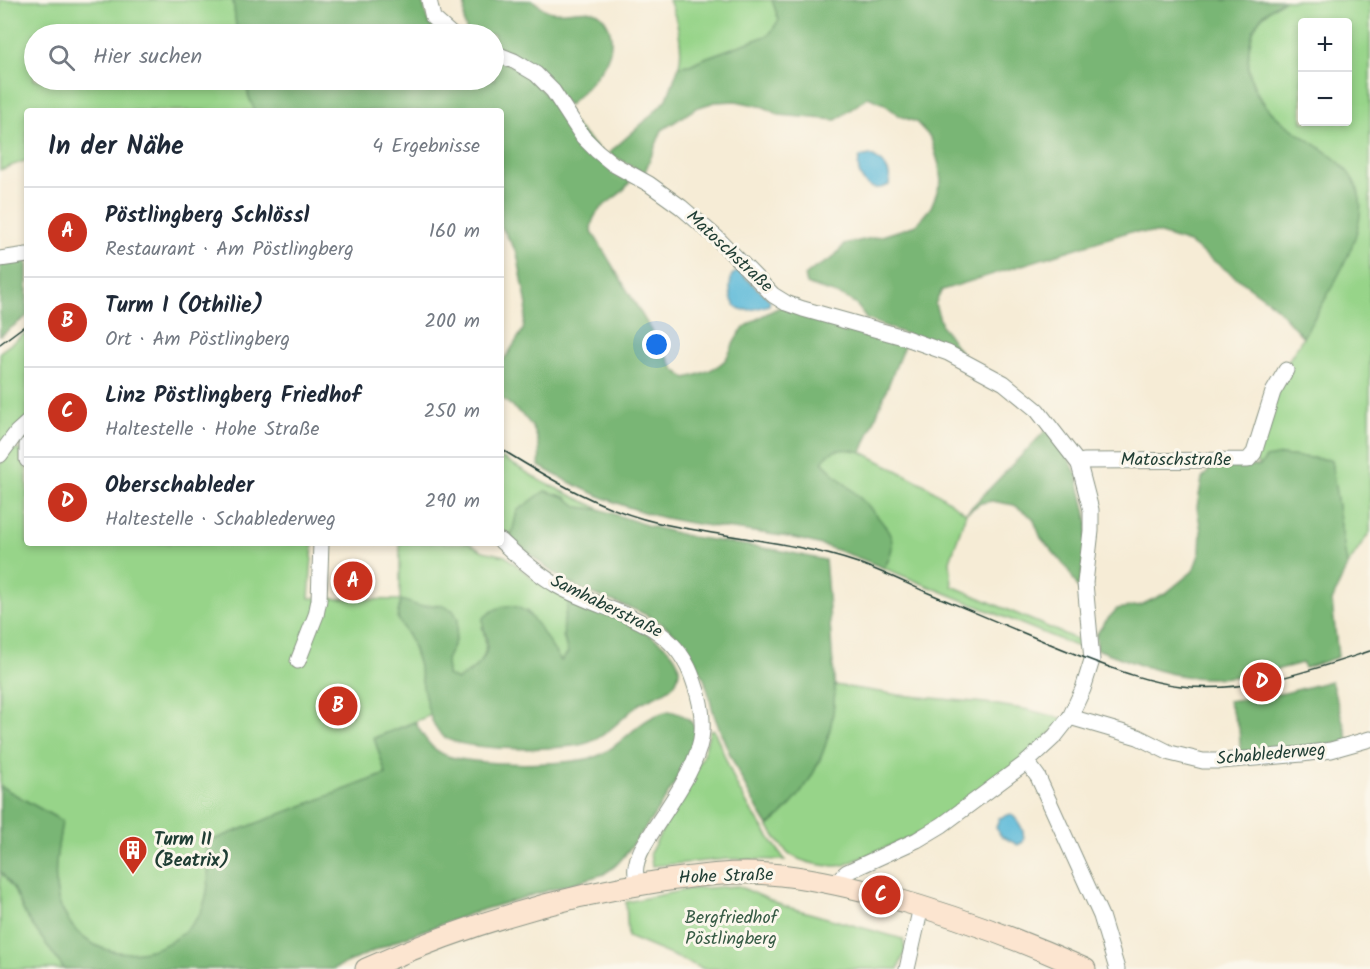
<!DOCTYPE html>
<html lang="de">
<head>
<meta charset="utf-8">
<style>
  body { margin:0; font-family:Kalam,sans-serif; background:#f6f6f7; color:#1f2937 }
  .controls { position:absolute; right:18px; top:18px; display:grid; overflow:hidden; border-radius:6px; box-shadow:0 3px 9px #0003 }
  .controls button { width:54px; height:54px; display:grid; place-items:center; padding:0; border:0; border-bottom:2px solid #e0e1e3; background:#fff; color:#1f2937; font:30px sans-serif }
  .you { position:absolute; left:657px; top:345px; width:21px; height:21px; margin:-15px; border:4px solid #fff; border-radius:50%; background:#1a73e8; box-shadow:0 0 0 9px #1a73e833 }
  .badge { display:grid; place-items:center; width:39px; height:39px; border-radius:50%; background:#c8321e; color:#fff; font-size:20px; font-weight:700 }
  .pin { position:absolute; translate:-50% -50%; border:3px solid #fff; box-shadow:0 2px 6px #0006 }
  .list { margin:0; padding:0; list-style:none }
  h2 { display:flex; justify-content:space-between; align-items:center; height:78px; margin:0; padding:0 24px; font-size:26px }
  h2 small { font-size:20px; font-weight:400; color:#747a83 }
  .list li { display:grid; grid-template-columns:39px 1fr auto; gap:18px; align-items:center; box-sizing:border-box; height:90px; padding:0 24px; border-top:2px solid #e0e1e3 }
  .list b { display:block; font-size:22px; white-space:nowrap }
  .list p { margin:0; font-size:20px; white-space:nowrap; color:#747a83 }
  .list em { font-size:20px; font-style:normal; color:#747a83 }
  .icon { flex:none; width:33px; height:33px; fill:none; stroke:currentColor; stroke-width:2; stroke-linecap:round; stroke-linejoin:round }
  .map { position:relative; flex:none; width:1370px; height:969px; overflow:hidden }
  .search { position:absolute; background:#fff; box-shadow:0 3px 9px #0003; left:24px; top:24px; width:480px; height:66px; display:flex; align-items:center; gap:15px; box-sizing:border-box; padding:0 21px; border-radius:33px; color:#747a83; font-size:22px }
  .panel { position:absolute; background:#fff; box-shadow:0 3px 9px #0003; left:24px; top:108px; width:480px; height:438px; border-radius:6px }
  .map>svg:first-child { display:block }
</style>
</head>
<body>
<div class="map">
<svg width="1370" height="969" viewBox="0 0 1370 969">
  <rect width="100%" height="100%" fill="#fbf7ec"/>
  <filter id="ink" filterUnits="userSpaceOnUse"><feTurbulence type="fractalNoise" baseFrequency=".0167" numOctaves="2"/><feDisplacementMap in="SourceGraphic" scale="12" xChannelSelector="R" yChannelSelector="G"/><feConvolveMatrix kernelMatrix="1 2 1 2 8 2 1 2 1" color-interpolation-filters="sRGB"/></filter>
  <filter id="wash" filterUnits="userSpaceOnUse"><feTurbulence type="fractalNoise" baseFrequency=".008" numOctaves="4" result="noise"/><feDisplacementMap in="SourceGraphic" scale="24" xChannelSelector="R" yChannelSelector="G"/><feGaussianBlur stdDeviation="1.35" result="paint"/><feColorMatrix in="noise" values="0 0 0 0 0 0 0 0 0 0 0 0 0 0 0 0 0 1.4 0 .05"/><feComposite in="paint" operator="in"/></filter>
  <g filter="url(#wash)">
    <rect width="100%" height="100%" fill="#f6ecd6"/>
    <g fill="#97d489" stroke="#5b885e" stroke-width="1.5" fill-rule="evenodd">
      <polygon points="0,0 233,0 237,34 34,34 34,80 245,80 249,97 255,111 27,111 27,160 0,170"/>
      <path d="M669,0H772L779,20L769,35L702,59L690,65L679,66C684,46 677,19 669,0Z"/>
      <path d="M1284,0H1370V532L1347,566L1331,460L1281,455L1261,466L1245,454L1250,446C1257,428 1262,408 1270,390C1276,378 1285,367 1292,355C1313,321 1366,238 1360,199C1357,180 1344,171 1330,160C1294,130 1242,104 1249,49C1253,22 1262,14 1284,0ZM1302,22H1348V122H1302Z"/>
      <polygon points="27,332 27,419 0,448 0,352"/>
      <path d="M11,449L21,450L27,471V543H313L309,598L400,600V543H469L483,551L505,556L539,583L570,599L563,636L568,653L560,661L527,611L482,627C492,656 481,665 457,680L447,675L446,660L455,641L458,619L440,605L419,606L397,617L410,639L418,663L431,715L374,738L386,774L205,843C209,865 211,885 203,907C199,917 192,925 184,932C151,960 101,961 73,927C67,919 60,909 58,899C52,873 58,847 62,821L0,786V465Z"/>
      <path d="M852,449L862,452L927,486L966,513L950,561L952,586L1085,643V650L884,568L889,559L886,527L822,462C829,449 839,450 852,449Z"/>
      <polygon points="501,457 541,481 602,510 578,507 565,497 545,491 517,511 511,538 501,528"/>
      <path d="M834,685L899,695L985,703L1029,710L1064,719L1034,751L923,832L844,865C834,867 826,866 815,864C786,858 784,849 768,826C812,792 836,740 834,685Z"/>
      <polygon points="710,730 714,730 736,784 750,809 785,860 728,859 652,866 650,853 703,756"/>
      <polygon points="0,871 13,888 26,916 64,969 0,969"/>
      <polygon points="738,886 784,906 903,939 905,951 898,969 704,969 628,937 626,902 690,889"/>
    </g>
    <g fill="#79b675" stroke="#4c7a54" stroke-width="1.5">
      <polygon points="233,0 422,0 429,23 439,34 237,34"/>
      <path d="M465,0C475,0 527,0 533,1C541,5 543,11 553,12C566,14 586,7 598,13C603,16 607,23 609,28C620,59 588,85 569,105L494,48V34H468L464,23Z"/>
      <path d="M772,0H1284C1261,14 1253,21 1249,49C1238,134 1351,136 1360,199C1366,240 1323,301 1303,337L1274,305L1189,243L1157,233L1128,232L942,290L935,304L942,326L962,355L866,319C854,293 830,294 807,284L805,276L815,268L832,259L845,244L882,236L916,225L931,207L941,182L939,165L931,138L916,122L900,116L884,104L868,97L836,120L779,115L764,107L736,101L715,102L696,108L662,130L644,174L609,153L644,122L667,99L679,66L690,65L702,59L769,35L779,20Z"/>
      <path d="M494,58L522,70L630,182C619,201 592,204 591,230L675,370L686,378C698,375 717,369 725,360C732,351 733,340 741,331C752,320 768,313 782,306L905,343L862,452C846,448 830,447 822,462C837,478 890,520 892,542C893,550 888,561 884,568C859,558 833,547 806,541C757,529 706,529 657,516C616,505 576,487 539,466C543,430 528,418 501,398V363L510,351L523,330L527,305L517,253L501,226V111H255L249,97L245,80H494Z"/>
      <polygon points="27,261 27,316 0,336 0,264"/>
      <polygon points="1047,429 1063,448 1077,475 1088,522 1080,591 1067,568 1041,538 1033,518 1014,505 992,501 981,503 966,513"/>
      <path d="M1281,455L1331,460L1347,566L1332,601L1338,657L1305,668L1302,663C1267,673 1228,681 1191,677C1159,673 1128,661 1097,649L1096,635L1105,622L1117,609L1141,605L1166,593L1193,571L1200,552L1201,531L1197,507L1202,479L1213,465L1260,466L1266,458Z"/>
      <path d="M545,491L565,497L578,507L602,510L649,526L692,537L783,551L825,560C828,591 830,622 832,652C833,669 836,687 834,703C830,752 806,797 768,826C746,792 730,757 716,720C711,708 710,696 706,684C700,667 688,647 675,634C647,608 610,603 577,587C552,575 532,555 511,538L517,511Z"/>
      <path d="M570,599C594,609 698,643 676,681C670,693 649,697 638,705C622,718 607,736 587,743C562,751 462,752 443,736C425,721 424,683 418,663C416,655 413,645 409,637C406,631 399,624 398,617C397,613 400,605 401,600L419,606L440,605L453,610L458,619L455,641L446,660L447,675L457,680C471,672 489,661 487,641C486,633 482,627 483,618C524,582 540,633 561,661L568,653C561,630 562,621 570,599Z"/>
      <polygon points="1331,681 1349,742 1241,756 1239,728 1228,701 1285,693"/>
      <path d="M669,711C679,713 690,717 695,728C704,749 633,849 615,866C612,869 607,871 604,874L478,911L403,938L333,969H64L26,916L13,888L0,871V786L62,821C58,847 52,873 58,899C60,908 67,919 73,927C101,961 151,960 184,932C192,925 199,917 203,907C211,885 209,865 205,843L386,774L374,738L415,722C423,736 430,749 445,755C469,766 576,767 600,755C627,742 638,718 669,711Z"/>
    </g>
    <g fill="#59b8d8" stroke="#3c7a86" stroke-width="1.5">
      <path d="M870,155C883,162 892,170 889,185C869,196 853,176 860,157Z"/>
      <path d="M738,271L770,300L769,305C762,307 755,310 748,310C729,311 728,289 732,275Z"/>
      <path d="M1011,814C1019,821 1026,832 1023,842L1018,845L1001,836L996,828L999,818Z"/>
    </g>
  </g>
  <g filter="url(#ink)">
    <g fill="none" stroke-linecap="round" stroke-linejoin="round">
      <g stroke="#8a9485" stroke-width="17">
        <g id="minor">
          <polyline points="429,0 433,18 451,34"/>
          <polyline points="494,53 514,61 536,74 553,91 583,137 597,151 613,164 649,184 681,207 717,238 773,295 786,303 803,309 903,337 948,353 1004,383 1037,410 1079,464 1091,510 1091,531 1085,583 1092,660 1083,689 1070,717 1055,736 1027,762 942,825 917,840 847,872 841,877 839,885"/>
          <polyline points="0,259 27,255"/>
          <polyline points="27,445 27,460"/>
          <polyline points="0,455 17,432 27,423"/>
          <polyline points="1079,464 1084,461 1248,460 1254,453 1273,392 1286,370"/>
          <path d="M501,541C518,557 537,574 558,586C611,616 673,616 694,682C700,698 703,715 702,731C700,764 671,802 654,829C647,841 638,852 636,866C635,871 636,878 637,884"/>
          <polyline points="298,661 316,615 319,600 321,543"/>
          <polyline points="1070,717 1138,737 1170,753 1203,761 1221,761 1302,754 1331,750 1370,739"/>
          <polyline points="1027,762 1038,777 1101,916 1117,969"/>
          <polyline points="907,969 921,907"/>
        </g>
      </g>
      <g stroke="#8a9485" stroke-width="23">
        <path id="secondary" d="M366,969C460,927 559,896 661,881C697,876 733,871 769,874C809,877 847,886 885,896C953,915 1021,940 1085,969"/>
      </g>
      <use href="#minor" stroke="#fff" stroke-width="15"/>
      <use href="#secondary" stroke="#fce5d0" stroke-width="21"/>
      <g stroke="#1f3d34" stroke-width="1.5">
        <polyline points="0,344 27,324"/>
        <path d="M501,449C551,480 602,510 659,523C725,538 794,541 858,563C881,571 904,582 926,592C976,613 1025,634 1075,654C1109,667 1145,682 1181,686C1246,694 1309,671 1370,651"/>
      </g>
    </g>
  </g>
  <defs>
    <g id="building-pin" transform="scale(1.5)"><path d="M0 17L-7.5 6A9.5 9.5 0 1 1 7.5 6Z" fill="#c8321e" stroke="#fbf7ec"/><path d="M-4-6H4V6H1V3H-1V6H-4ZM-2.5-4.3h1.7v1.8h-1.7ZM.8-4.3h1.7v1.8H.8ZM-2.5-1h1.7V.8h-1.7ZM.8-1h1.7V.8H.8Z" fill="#fff"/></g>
  </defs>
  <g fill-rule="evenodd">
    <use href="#building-pin" x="133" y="850"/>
  </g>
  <g text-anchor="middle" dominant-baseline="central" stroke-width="6" stroke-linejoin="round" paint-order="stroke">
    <g font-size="18" fill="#1f3d34" stroke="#fbf7ec">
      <text transform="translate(729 252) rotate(43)">Matoschstraße</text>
      <text x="1176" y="460">Matoschstraße</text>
      <text transform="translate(606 607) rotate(26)">Samhaberstraße</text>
      <text transform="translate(1271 755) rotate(-5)">Schablederweg</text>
      <text transform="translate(726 877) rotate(-2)">Hohe Straße</text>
    </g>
    <g font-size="18" font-weight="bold" fill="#1f3d34" stroke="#fbf7ec" text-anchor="start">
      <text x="154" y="840">Turm II<tspan x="154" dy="21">(Beatrix)</tspan></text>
    </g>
    <g font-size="18" fill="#375b45" stroke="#fbf7ec">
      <text x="731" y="918">Bergfriedhof<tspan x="731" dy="21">Pöstlingberg</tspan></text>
    </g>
  </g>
</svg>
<div class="controls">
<button>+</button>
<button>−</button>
</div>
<div class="you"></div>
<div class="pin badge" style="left:353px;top:581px">A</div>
<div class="pin badge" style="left:338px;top:706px">B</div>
<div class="pin badge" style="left:881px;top:895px">C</div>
<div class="pin badge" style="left:1262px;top:682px">D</div>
<div class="search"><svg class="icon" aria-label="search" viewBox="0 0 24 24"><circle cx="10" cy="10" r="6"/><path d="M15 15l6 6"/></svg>Hier suchen</div>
<section class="panel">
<h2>In der Nähe<small>4 Ergebnisse</small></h2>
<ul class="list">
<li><span class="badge">A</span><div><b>Pöstlingberg Schlössl</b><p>Restaurant · Am Pöstlingberg</p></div><em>160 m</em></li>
<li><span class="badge">B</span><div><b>Turm I (Othilie)</b><p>Ort · Am Pöstlingberg</p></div><em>200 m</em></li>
<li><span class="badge">C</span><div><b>Linz Pöstlingberg Friedhof</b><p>Haltestelle · Hohe Straße</p></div><em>250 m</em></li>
<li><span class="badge">D</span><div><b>Oberschableder</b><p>Haltestelle · Schablederweg</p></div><em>290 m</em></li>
</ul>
</section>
</div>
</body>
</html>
